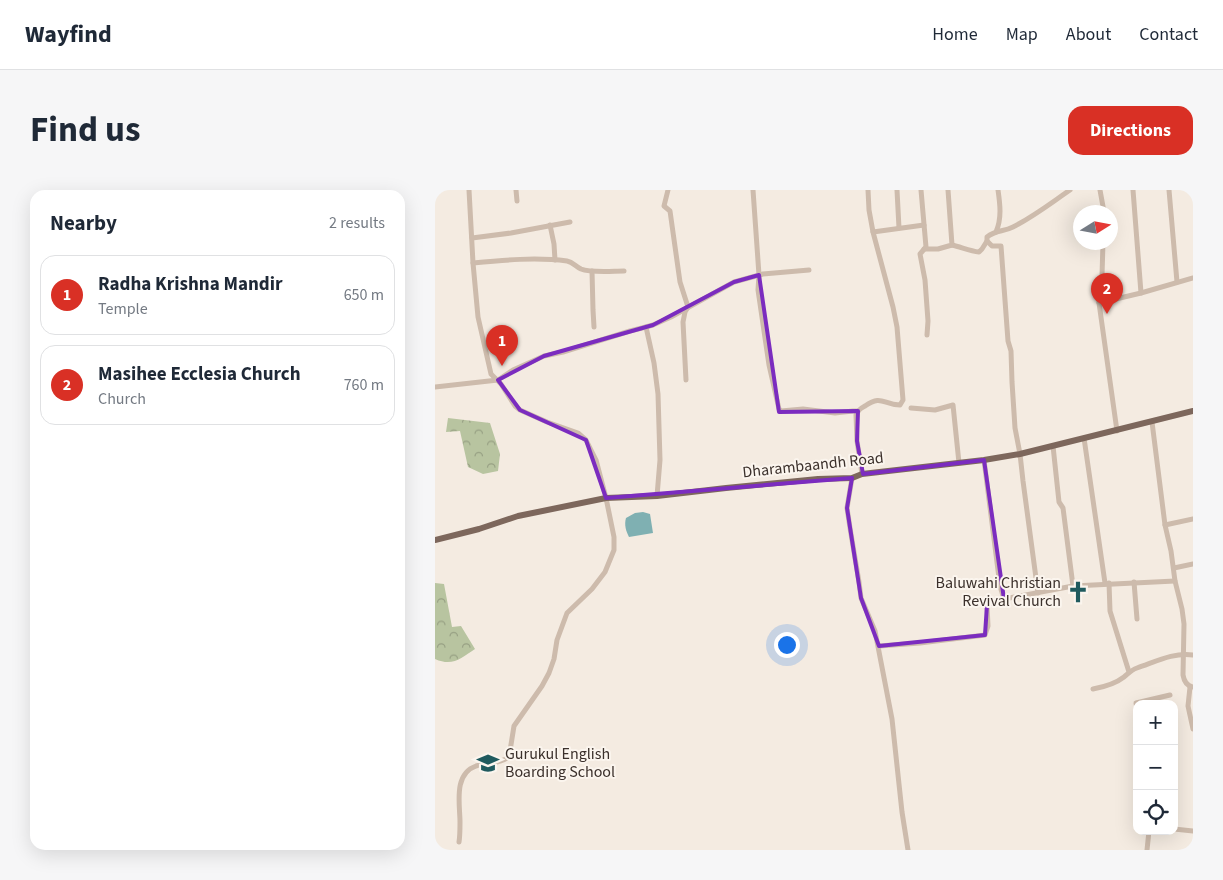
<!DOCTYPE html>
<html lang="en">
<head>
<meta charset="utf-8">
<style>
  body { margin:0; font-family:"Source Sans 3",sans-serif; background:#f6f6f7; color:#1f2937 }
  .controls { position:absolute; right:15px; bottom:15px; display:grid; overflow:hidden; border-radius:10px; box-shadow:0 5px 20px #0002 }
  .controls button { width:45px; height:45px; display:grid; place-items:center; padding:0; border:0; border-bottom:1px solid #e0e1e3; background:#fff; color:#1f2937; font:25px sans-serif }
  .compass { position:absolute; left:638px; top:15px; width:45px; height:45px; border-radius:50%; background:#fff; box-shadow:0 5px 20px #0002; rotate:79deg }
  .you { position:absolute; left:351px; top:454px; width:18px; height:18px; margin:-12px; border:4px solid #fff; border-radius:50%; background:#1a73e8; box-shadow:0 0 0 8px #1a73e833 }
  .badge { display:grid; place-items:center; width:32px; height:32px; border-radius:50%; background:#d93025; color:#fff; font-size:16px; font-weight:700 }
  .pin { position:absolute; translate:-50% -41px; filter:drop-shadow(0 1px 2px #0008) }
  .pin::after { content:''; position:absolute; top:26px; width:18px; height:15px; background:inherit; clip-path:polygon(0 0,100% 0,50% 100%) }
  .list { margin:0; padding:0; list-style:none }
  h2 { display:flex; justify-content:space-between; align-items:center; height:65px; margin:0; padding:0 20px; font-size:21px }
  h2 small { font-size:16px; font-weight:400; color:#747a83 }
  .list li { display:grid; grid-template-columns:32px 1fr auto; gap:15px; align-items:center; box-sizing:border-box; height:80px; margin:0 10px 10px; padding:0 10px; border:1px solid #e0e1e3; border-radius:15px }
  .list b { display:block; font-size:19px; white-space:nowrap }
  .list p { margin:0; font-size:16px; white-space:nowrap; color:#747a83 }
  .list em { font-size:16px; font-style:normal; color:#747a83 }
  .icon { flex:none; width:28px; height:28px; fill:none; stroke:currentColor; stroke-width:2; stroke-linecap:round; stroke-linejoin:round }
  .map { position:relative; flex:none; width:758px; height:660px; overflow:hidden; border-radius:15px }
  header { display:flex; align-items:center; gap:30px; box-sizing:border-box; height:70px; padding:0 25px; background:#fff; border-bottom:1px solid #e0e1e3 }
  header strong { font-size:24px }
  nav { display:flex; gap:28px; margin-inline-start:auto; font-size:18px }
  .intro { display:flex; align-items:center; justify-content:space-between; box-sizing:border-box; height:120px; padding:0 30px }
  h1 { margin:0; font-size:35px }
  .button { padding:12px 22px; border-radius:15px; background:#d93025; color:#fff; font-size:18px; font-weight:700 }
  main { display:flex; gap:30px; padding:0 30px }
  aside { flex:1; background:#fff; border-radius:15px; box-shadow:0 5px 20px #0002 }
  .map>svg:first-child { display:block }
</style>
</head>
<body>
<header>
<strong>Wayfind</strong>
<nav><a>Home</a><a>Map</a><a>About</a><a>Contact</a></nav>
</header>
<div class="intro"><h1>Find us</h1><a class="button">Directions</a></div>
<main>
<aside>
<h2>Nearby<small>2 results</small></h2>
<ul class="list">
<li><span class="badge">1</span><div><b>Radha Krishna Mandir</b><p>Temple</p></div><em>650 m</em></li>
<li><span class="badge">2</span><div><b>Masihee Ecclesia Church</b><p>Church</p></div><em>760 m</em></li>
</ul>
</aside>
<div class="map">
<svg width="758" height="660" viewBox="0 0 758 660">
  <defs>
    <pattern id="forest-crowns" width="20" height="18" patternUnits="userSpaceOnUse" patternTransform="scale(1.25)"><rect width="20" height="18" fill="#b8c4a0"/><path d="M2 6a3 3 0 1 1 6 0M12 15a3 3 0 1 1 6 0" fill="none" stroke="#97a083"/></pattern>
  </defs>
  <rect width="100%" height="100%" fill="#f4ebe1"/>
  <g fill="url(#forest-crowns)">
    <polygon points="13,228 55,233 65,264 63,281 48,284 33,277 25,241 11,242"/>
    <path d="M0,393L9,394L17,437L26,436L40,459C26,468 18,477 0,469Z"/>
  </g>
  <path fill="#7fb0b2" d="M208,322L215,324L218,343L194,347C191,341 189,335 191,328L200,323Z"/>
  <g fill="none" stroke-linecap="round" stroke-linejoin="round">
    <g stroke="#cdbbac" stroke-width="5">
      <polyline points="81,0 82,11"/>
      <polyline points="233,0 229,16 235,21 245,92 253,117 250,122 248,132 251,190"/>
      <polyline points="318,0 324,85 323,100 334,175 344,219 346,221 368,219 400,223 418,221 423,221"/>
      <polyline points="462,0 464,38"/>
      <polyline points="486,0 491,57 485,64 490,90 493,131 492,145"/>
      <polyline points="665,0 669,22"/>
      <polyline points="698,0 706,103"/>
      <polyline points="734,0 742,92"/>
      <polyline points="115,35 119,54 120,70"/>
      <polyline points="438,42 489,35"/>
      <path d="M561,42C567,28 565,14 563,0"/>
      <polyline points="37,48 76,43 135,32"/>
      <polyline points="668,52 667,86 664,104 664,113 682,241"/>
      <path d="M517,55C526,57 535,61 544,62L547,59L552,51"/>
      <polyline points="489,59 503,59 517,55 513,0"/>
      <path d="M38,73C69,70 101,67 132,71C138,72 140,76 146,79C156,83 177,81 189,81"/>
      <polyline points="157,81 158,120 159,137"/>
      <polyline points="664,113 706,103 758,88"/>
      <polyline points="211,137 219,173 223,204 225,270 222,306"/>
      <polyline points="0,197 63,190 78,180 109,166 128,162 195,141 207,138 218,135 236,127 299,92 328,84 374,80"/>
      <polyline points="476,218 500,220 518,215 524,273"/>
      <path d="M717,232L730,335L736,361L740,391L747,419L749,434L748,485C749,491 751,496 758,497"/>
      <polyline points="649,248 670,393"/>
      <polyline points="618,256 624,312 628,318 638,396"/>
      <polyline points="549,270 565,396 569,409"/>
      <path d="M427,284L422,251L421,225C423,220 425,219 430,216C447,204 448,215 465,215L468,210L462,137L458,117L438,42L434,20L433,0"/>
      <polyline points="417,288 412,318 415,338 424,392 426,408 440,441 457,529 467,622 473,660"/>
      <polyline points="730,335 758,329"/>
      <polyline points="739,378 758,374"/>
      <polyline points="699,392 702,429"/>
      <polyline points="674,393 675,421 694,482"/>
      <path d="M603,403L588,291L585,264L580,238L577,192L576,161L573,151L566,56H557L552,51V47C561,40 568,42 578,37C598,27 616,13 635,0"/>
      <polyline points="444,456 485,453 550,445 553,436 552,415 569,409 638,396 740,391"/>
      <polyline points="755,497 753,516 758,539"/>
      <path d="M658,499C669,497 680,494 689,487C693,484 696,480 702,478C720,472 739,462 758,465"/>
      <polyline points="702,518 701,513 735,505"/>
      <polyline points="739,639 758,641"/>
      <path d="M24,652C25,646 25,639 25,632C25,615 18,584 41,576C51,573 65,574 74,567L79,536L107,496L114,483L119,469L122,450L132,423L157,399L170,382L179,360V347L171,308L161,270L151,250L143,243L112,232L85,220L80,216L66,194L56,184L43,127L38,73L34,0"/>
      <polyline points="712,660 714,641"/>
    </g>
    <polyline stroke="#7d675c" stroke-width="6" points="0,350 44,339 83,326 171,308 222,306 291,298 383,289 417,288 427,284 549,270 585,264 758,221"/>
  </g>
  <path fill="none" stroke="#7b2cbf" stroke-width="4" stroke-linejoin="round" d="M324,85L344,222L423,221L422,251L428,284L549,270L569,409L552,415L550,445L444,456L426,408L412,318L417,288L171,308L151,250L85,220L63,190L109,166L218,135L299,92Z"/>
  <defs>
    <g id="church-bare" transform="scale(1.725)"><path d="M-1.2-6h2.4v3.5h3.3v2.4h-3.3V6h-2.4V-.1h-3.3v-2.4h3.3Z" fill="#1f5a5e" stroke="#fbf5ee" stroke-width="2.5" paint-order="stroke"/></g>
    <g id="school-bare" transform="scale(1.725)"><path d="M0-5L7-2L0 1L-7-2ZM-4 1L0 2.5L4 1V4Q0 6-4 4Z" fill="#1f5a5e" stroke="#fbf5ee" stroke-width="2.5" paint-order="stroke"/></g>
  </defs>
  <g fill-rule="evenodd">
    <use href="#church-bare" x="643" y="402"/>
    <use href="#school-bare" x="53" y="573"/>
  </g>
  <g text-anchor="middle" dominant-baseline="central" stroke-width="4" stroke-linejoin="round" paint-order="stroke">
    <g font-size="16" fill="#3b302b" stroke="#fbf5ee">
      <text transform="translate(378 275) rotate(-6)">Dharambaandh Road</text>
    </g>
    <g font-size="16" fill="#3b302b" stroke="#fbf5ee" text-anchor="end">
      <text x="626" y="393">Baluwahi Christian<tspan x="626" dy="18">Revival Church</tspan></text>
      <text x="70" y="564" text-anchor="start">Gurukul English<tspan x="70" dy="18">Boarding School</tspan></text>
    </g>
  </g>
</svg>
<div class="controls">
<button>+</button>
<button>−</button>
<button><svg class="icon" aria-label="locate" viewBox="0 0 24 24"><circle cx="12" cy="12" r="6"/><path d="M12 2v4M12 18v4M2 12h4M18 12h4"/></svg></button>
</div>
<svg class="compass" viewBox="-18 -18 36 36"><path d="M0-13l5 13h-10z" fill="#e53935"/><path d="M0 13l5-13h-10z" fill="#747a83"/></svg>
<div class="you"></div>
<div class="pin badge" style="left:67px;top:176px">1</div>
<div class="pin badge" style="left:672px;top:124px">2</div>
</div>
</main>
</body>
</html>
